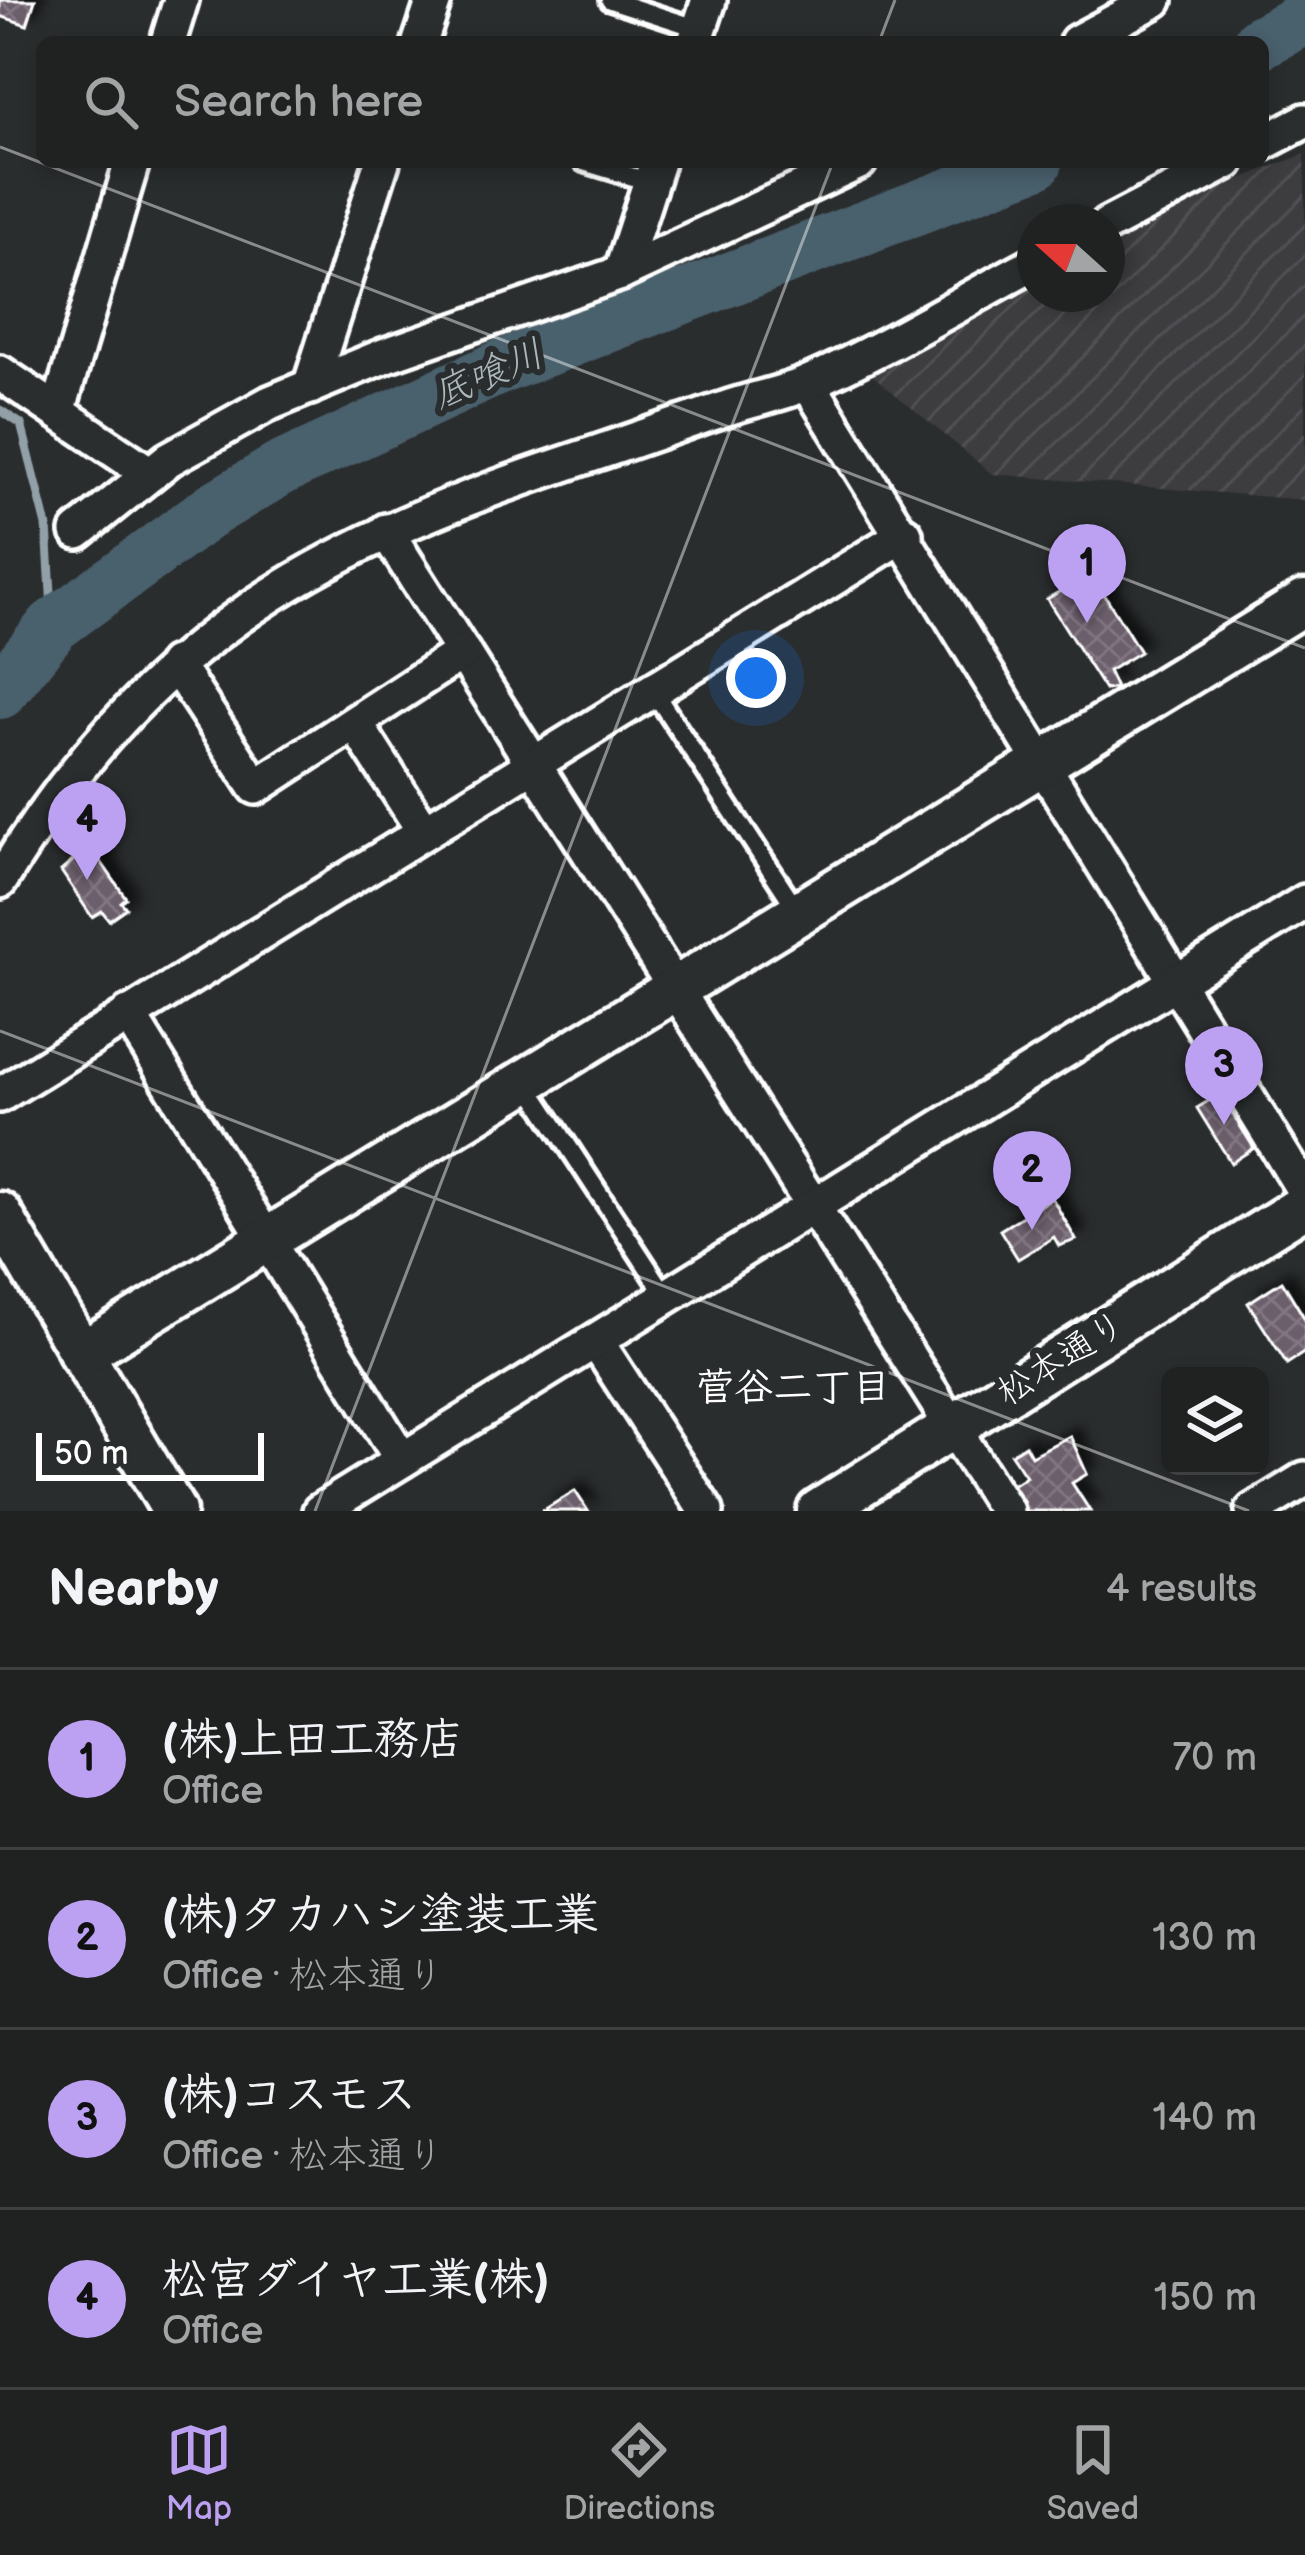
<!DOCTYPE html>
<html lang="en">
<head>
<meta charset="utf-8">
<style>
  body { margin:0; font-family:"Balsamiq Sans","Klee One",sans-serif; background:#2d2f2f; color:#f1f3f6 }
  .controls { position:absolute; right:36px; bottom:36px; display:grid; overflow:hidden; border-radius:18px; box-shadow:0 6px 18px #0003 }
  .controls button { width:108px; height:108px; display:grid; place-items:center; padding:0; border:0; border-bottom:3px solid #3d3f40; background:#202222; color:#f1f3f6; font:60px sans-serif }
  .compass { position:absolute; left:1017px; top:204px; width:108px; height:108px; border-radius:50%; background:#202222; box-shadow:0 6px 18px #0003; rotate:291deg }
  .scale { position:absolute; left:36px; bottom:30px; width:228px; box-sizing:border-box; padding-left:12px; border:6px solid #fff; border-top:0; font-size:33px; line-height:42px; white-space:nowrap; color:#fff; -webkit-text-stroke:9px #2a2d2e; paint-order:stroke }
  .you { position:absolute; left:756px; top:678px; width:42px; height:42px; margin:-30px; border:9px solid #fff; border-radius:50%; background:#1a73e8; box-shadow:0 0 0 18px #1a73e833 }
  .badge { display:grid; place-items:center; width:78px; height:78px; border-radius:50%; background:#bca0f2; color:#111; font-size:39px; font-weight:700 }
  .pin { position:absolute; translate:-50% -99px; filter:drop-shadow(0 3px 6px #0008) }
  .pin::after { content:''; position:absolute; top:63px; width:42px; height:36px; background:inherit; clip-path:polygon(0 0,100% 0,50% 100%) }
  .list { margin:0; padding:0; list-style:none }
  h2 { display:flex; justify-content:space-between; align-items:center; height:156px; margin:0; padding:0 48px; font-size:51px }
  h2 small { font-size:39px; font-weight:400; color:#a2a4a5 }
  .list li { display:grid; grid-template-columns:78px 1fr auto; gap:36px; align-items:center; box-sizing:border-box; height:180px; padding:0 48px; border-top:3px solid #3d3f40 }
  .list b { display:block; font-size:45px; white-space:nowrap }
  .list p { margin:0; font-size:39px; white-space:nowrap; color:#a2a4a5 }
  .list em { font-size:39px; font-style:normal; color:#a2a4a5 }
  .icon { flex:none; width:66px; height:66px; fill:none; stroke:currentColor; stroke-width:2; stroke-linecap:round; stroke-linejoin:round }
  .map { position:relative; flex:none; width:1305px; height:1511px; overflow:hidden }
  .search { position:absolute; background:#202222; box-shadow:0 6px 18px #0003; left:36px; right:36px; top:36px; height:132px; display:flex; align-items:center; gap:30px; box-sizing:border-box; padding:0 42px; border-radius:18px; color:#a2a4a5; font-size:45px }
  .sheet { height:876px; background:#202222 }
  nav { display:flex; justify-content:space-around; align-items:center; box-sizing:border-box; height:168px; border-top:3px solid #3d3f40; background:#202222; font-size:33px; color:#a2a4a5 }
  nav a { display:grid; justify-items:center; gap:6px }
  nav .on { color:#bca0f2 }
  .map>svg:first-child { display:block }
</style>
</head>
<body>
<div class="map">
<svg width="1305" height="1511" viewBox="0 0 1305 1511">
  <defs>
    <pattern id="industrial-furrows" width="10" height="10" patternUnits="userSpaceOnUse" patternTransform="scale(3)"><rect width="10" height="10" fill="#3e3c41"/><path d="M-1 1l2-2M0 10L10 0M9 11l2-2" fill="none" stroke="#515054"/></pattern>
    <pattern id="building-cross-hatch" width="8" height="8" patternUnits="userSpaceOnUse" patternTransform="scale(3)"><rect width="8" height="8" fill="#6c5e6c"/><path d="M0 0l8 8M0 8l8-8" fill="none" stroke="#827682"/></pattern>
    <filter id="shadow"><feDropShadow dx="10" dy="-10" stdDeviation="6" flood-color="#0009"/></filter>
  </defs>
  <rect width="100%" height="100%" fill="#2a2d2e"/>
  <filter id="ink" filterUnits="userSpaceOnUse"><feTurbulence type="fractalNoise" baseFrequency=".00833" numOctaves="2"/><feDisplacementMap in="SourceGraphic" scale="24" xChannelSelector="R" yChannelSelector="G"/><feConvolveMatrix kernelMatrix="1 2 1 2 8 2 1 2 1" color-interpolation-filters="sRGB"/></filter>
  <g filter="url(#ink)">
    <polygon fill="url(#industrial-furrows)" points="1305,154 1305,500 992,474 866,370 1035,283 1035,294 1107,294 1107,246 1232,182"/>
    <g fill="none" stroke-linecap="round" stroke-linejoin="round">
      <polyline stroke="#92a0a7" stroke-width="9" points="0,410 21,424 47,526 53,626"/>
      <g stroke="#49616d" stroke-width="54">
        <polyline points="1260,42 1305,18"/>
        <polyline points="0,692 53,626 213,509 280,469 503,366 1036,162"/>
      </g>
    </g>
    <g fill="url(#building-cross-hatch)" stroke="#fff" stroke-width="3" filter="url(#shadow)">
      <polygon points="0,0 35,0 27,25 0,16"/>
      <polygon points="1091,573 1140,652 1108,671 1116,688 1105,690 1047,599"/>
      <polygon points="90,846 126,898 121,902 126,908 109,920 102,911 92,917 61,871"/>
      <polygon points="1220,1094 1254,1148 1231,1163 1197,1108"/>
      <polygon points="1052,1198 1076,1240 1059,1246 1054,1237 1018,1259 1000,1230"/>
      <polygon points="1282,1281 1305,1319 1305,1352 1287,1364 1248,1303"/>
      <polygon points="1070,1436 1087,1474 1072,1483 1090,1511 1022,1511 1012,1485 1026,1476 1011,1454 1025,1445 1031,1456"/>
      <polygon points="575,1491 588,1511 542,1511"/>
    </g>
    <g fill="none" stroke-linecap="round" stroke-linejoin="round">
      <g stroke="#fff" stroke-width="26">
        <g id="service">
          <polyline points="610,0 700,29"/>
          <polyline points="584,162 650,182"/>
          <polyline points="652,689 799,913"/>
          <polyline points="526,1082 667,1297"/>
        </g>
      </g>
      <g stroke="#fff" stroke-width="42">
        <g id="minor">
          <polyline points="168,42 181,0"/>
          <polyline points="420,42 434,0"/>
          <polyline points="695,42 709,0"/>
          <polyline points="1077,42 1155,0"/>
          <polyline points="1263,143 1305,121"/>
          <polyline points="1107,225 1227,162"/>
          <polyline points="621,273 657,162"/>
          <polyline points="0,373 150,474"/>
          <polyline points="808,383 1305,1192"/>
          <polyline points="310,387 382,162"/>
          <polyline points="58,412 132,162"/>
          <polyline points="386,531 1006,1511"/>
          <polyline points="78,532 169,459 270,403 386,355 621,273 859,162"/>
          <polyline points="175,664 256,787 463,652"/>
          <polyline points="355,723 424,831"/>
          <path d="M0,881C144,646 304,551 561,465C615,447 669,428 724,409C752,399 783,394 810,382C887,348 961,302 1035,263"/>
          <polyline points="128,1014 402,1460"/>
          <polyline points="0,1095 905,534"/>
          <polyline points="596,1341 706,1511"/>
          <polyline points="320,1511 1305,902"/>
          <polyline points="1253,1511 1305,1479"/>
        </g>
      </g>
      <g stroke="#fff" stroke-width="51">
        <g id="tertiary">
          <polyline points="0,1214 174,1511"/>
          <polyline points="81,1354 1305,602"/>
          <polyline points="819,1511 1305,1205"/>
        </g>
      </g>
      <use href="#service" stroke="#2a2d2e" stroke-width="16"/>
      <use href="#minor" stroke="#2a2d2e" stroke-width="33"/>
      <use href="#tertiary" stroke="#2a2d2e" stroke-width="42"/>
    </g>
  </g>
  <path fill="none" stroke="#fff" stroke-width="3" stroke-opacity="0.45" d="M879,42L895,0M0,147L1305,648M0,1031L1249,1511M315,1511L833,162"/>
  <g text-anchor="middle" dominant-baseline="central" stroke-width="12" stroke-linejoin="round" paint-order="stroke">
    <g font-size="36" fill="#fff" stroke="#2a2d2e">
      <text transform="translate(1062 1359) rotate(-32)">松本通り</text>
    </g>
    <g font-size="39" font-style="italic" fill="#adb8bd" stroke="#2a2d2e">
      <text transform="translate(488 375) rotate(-23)">底喰川</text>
    </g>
    <g font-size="39" font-weight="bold" fill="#fff" stroke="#2a2d2e">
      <text x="793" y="1388">菅谷二丁目</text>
    </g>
  </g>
</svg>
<div class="controls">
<button><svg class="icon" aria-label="layers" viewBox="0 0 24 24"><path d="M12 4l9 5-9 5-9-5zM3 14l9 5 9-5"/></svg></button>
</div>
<svg class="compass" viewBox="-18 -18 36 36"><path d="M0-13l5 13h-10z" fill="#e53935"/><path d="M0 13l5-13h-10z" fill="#a2a4a5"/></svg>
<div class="scale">50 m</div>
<div class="you"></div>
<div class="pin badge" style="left:1087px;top:623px">1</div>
<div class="pin badge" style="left:1032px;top:1230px">2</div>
<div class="pin badge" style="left:1224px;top:1125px">3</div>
<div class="pin badge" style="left:87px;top:880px">4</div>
<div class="search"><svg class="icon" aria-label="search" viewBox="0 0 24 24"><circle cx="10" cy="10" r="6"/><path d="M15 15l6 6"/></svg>Search here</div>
</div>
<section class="sheet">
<h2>Nearby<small>4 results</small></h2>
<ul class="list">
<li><span class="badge">1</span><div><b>(株)上田工務店</b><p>Office</p></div><em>70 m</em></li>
<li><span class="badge">2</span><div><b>(株)タカハシ塗装工業</b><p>Office · 松本通り</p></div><em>130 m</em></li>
<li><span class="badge">3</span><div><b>(株)コスモス</b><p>Office · 松本通り</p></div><em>140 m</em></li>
<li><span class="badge">4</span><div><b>松宮ダイヤ工業(株)</b><p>Office</p></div><em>150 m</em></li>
</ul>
</section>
<nav>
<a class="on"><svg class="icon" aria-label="map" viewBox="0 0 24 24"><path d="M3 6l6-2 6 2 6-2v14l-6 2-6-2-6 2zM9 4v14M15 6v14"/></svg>Map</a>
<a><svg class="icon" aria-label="directions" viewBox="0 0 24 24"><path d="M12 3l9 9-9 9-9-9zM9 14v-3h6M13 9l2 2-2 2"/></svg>Directions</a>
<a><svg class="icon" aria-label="saved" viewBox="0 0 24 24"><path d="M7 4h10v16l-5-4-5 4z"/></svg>Saved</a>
</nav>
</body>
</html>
